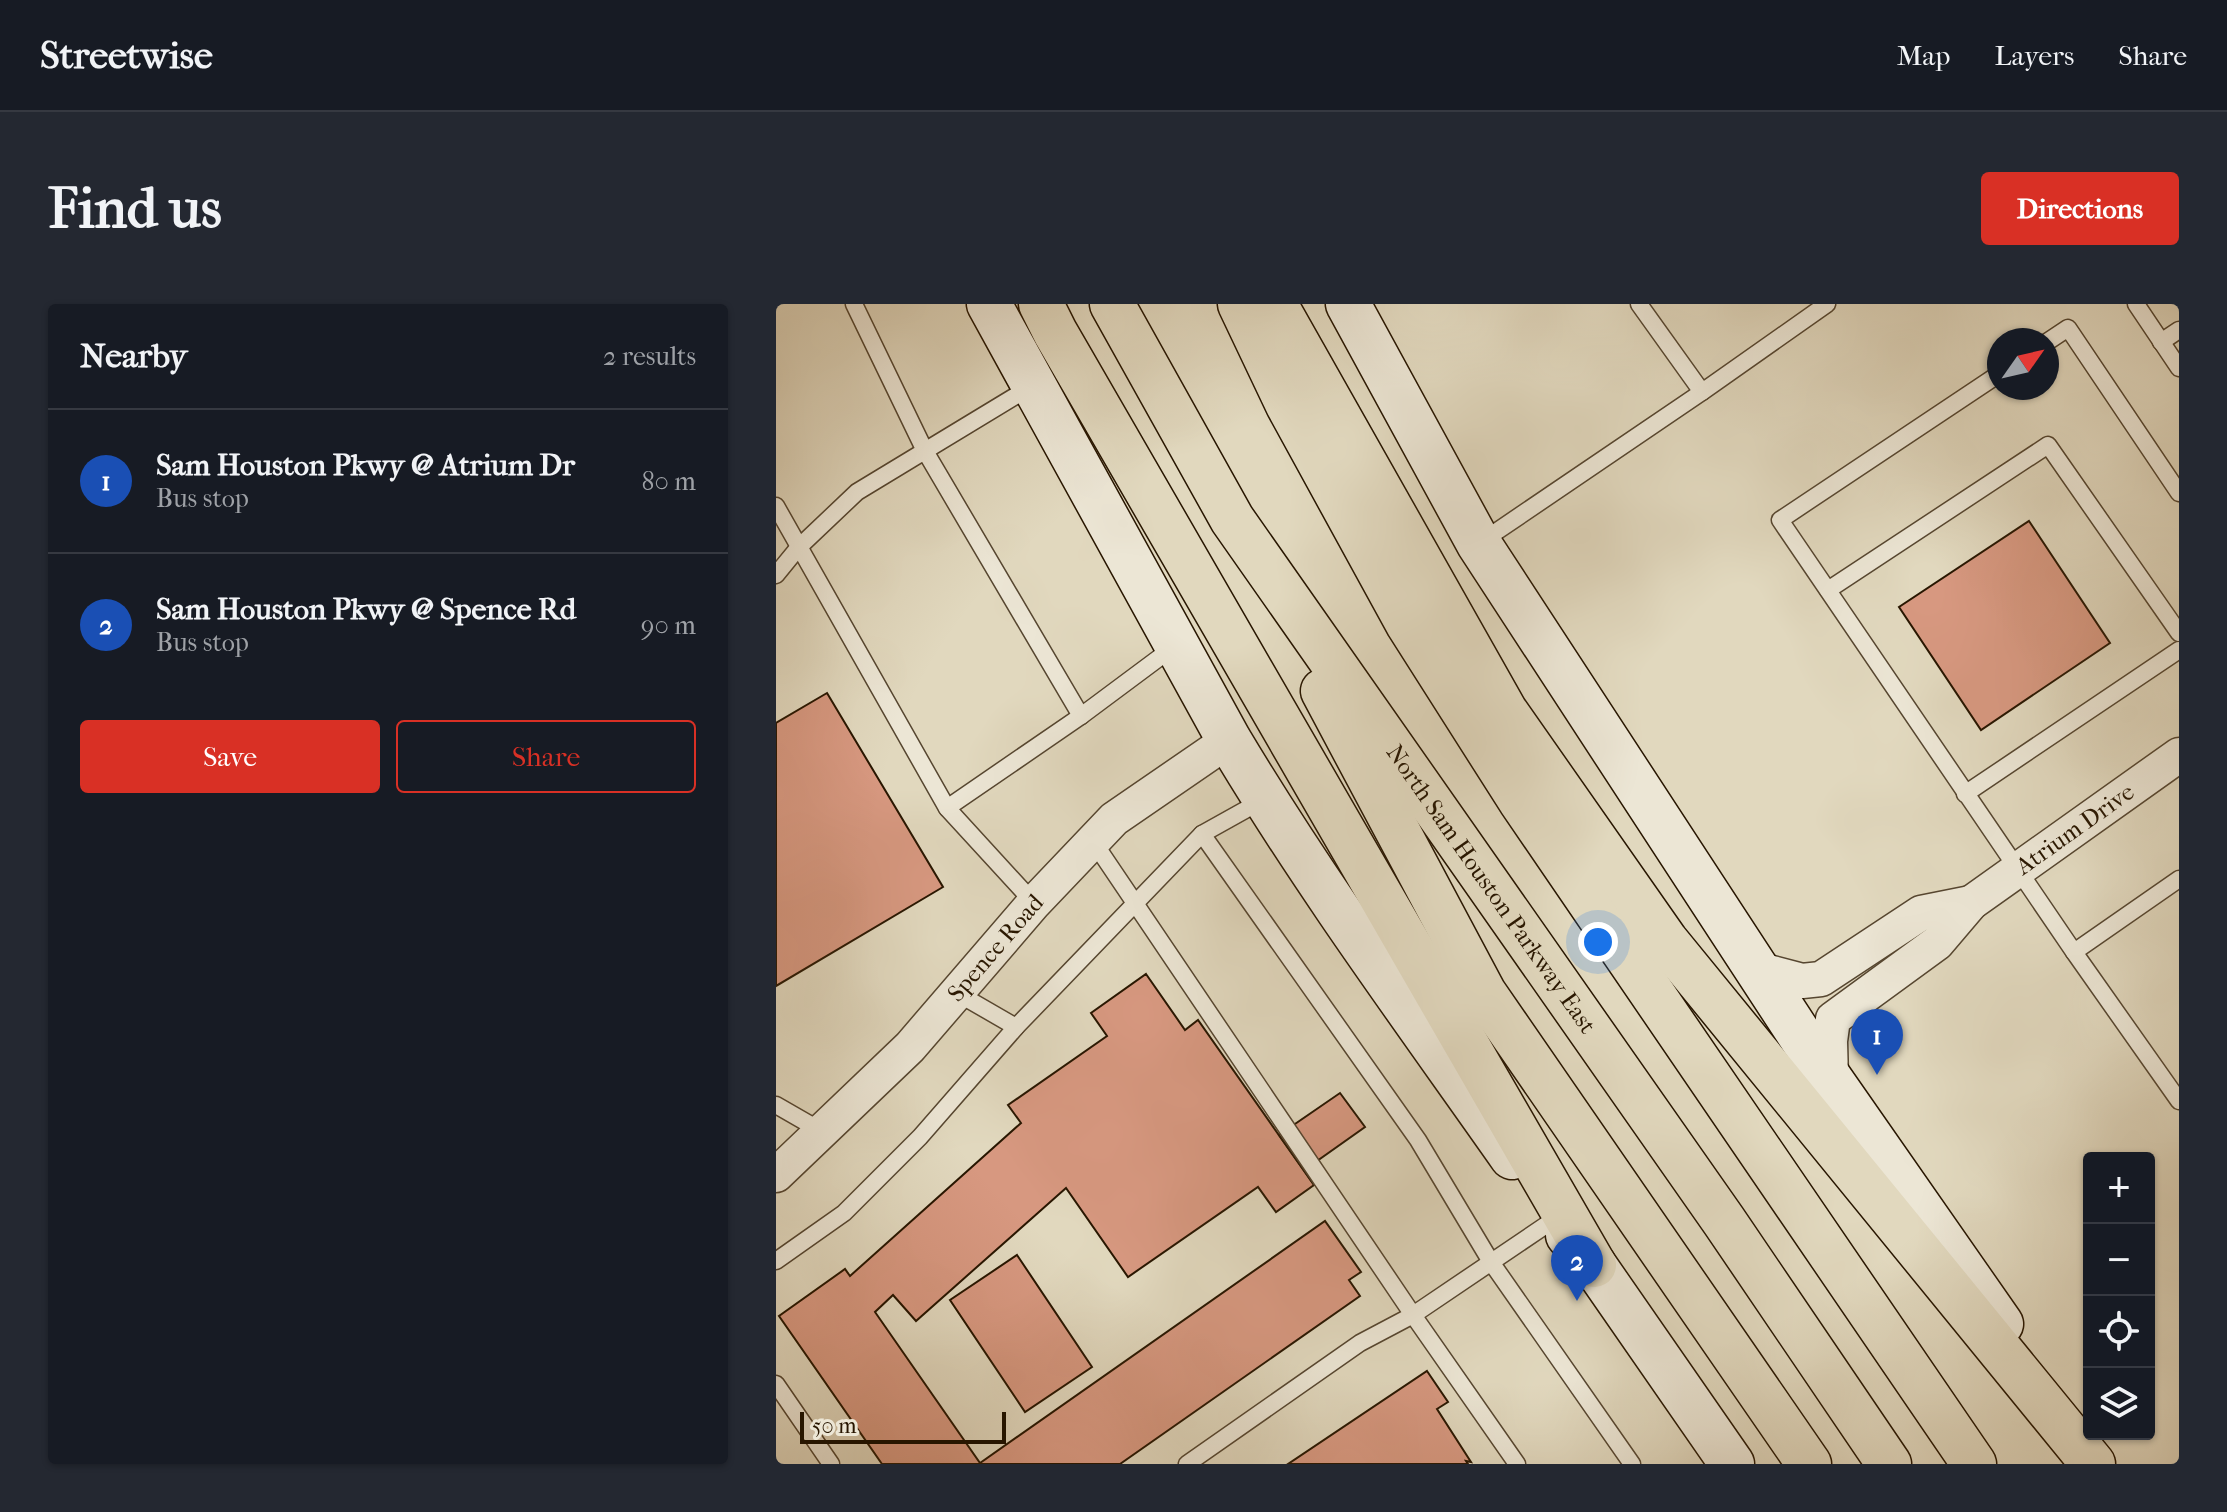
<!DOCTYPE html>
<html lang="en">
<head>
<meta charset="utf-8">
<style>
  body { margin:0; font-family:"IM FELL French Canon",serif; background:#242831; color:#f1f3f6 }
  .controls { position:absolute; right:24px; bottom:24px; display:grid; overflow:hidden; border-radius:8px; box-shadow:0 2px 6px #0004 }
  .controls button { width:72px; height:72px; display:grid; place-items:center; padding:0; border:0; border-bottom:2px solid #363941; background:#171b24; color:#f1f3f6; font:40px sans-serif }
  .compass { position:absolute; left:1211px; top:24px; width:72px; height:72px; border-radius:50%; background:#171b24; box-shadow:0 2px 6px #0004; rotate:56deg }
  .scale { position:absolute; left:24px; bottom:20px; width:206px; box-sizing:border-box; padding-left:8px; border:4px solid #281600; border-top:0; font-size:22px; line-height:28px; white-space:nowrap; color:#281600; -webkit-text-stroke:6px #ece6d5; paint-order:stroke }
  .you { position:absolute; left:822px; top:638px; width:28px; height:28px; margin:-20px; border:6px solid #fff; border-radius:50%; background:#1a73e8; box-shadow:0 0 0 12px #1a73e833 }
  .badge { display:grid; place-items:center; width:52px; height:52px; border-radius:50%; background:#d93025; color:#fff; font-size:26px; font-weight:700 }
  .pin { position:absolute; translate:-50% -66px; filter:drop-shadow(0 2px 4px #0008) }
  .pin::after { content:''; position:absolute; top:42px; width:28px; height:24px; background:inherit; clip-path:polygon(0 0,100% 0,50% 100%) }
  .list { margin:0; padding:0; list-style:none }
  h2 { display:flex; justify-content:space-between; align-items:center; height:104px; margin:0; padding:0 32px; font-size:34px }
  h2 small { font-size:26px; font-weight:400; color:#9ea1a6 }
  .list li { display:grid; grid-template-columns:52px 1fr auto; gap:24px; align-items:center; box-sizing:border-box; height:144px; padding:0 32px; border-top:2px solid #363941 }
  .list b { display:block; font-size:30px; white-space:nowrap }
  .list p { margin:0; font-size:26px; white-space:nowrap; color:#9ea1a6 }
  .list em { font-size:26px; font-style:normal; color:#9ea1a6 }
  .actions { display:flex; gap:16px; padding:24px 32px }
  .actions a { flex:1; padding:18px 0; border:2px solid #d93025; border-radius:8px; text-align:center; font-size:28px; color:#d93025 }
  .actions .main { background:#d93025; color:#fff }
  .icon { flex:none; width:44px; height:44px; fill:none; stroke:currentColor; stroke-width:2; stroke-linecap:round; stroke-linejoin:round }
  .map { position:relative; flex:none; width:1403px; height:1160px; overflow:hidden; border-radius:8px }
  header { display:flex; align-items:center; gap:48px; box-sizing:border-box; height:112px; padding:0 40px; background:#171b24; border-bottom:2px solid #363941 }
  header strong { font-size:38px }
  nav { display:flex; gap:44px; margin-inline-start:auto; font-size:28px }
  .intro { display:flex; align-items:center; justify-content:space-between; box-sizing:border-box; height:192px; padding:0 48px }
  h1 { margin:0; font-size:56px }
  .button { padding:20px 36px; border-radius:8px; background:#d93025; color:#fff; font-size:28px; font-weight:700 }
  main { display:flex; gap:48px; padding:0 48px }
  aside { flex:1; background:#171b24; border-radius:8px; box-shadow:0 2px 6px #0004 }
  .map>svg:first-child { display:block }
</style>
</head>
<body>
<header>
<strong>Streetwise</strong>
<nav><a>Map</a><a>Layers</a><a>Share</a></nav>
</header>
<div class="intro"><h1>Find us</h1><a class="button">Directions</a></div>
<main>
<aside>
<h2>Nearby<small>2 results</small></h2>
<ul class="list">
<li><span class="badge" style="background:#1a4fb4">1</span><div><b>Sam Houston Pkwy @ Atrium Dr</b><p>Bus stop</p></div><em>80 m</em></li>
<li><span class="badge" style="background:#1a4fb4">2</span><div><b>Sam Houston Pkwy @ Spence Rd</b><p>Bus stop</p></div><em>90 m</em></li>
</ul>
<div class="actions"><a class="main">Save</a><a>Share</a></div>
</aside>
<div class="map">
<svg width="1403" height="1160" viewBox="0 0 1403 1160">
  <rect width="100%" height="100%" fill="#e1d8be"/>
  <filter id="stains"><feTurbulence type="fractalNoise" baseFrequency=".0025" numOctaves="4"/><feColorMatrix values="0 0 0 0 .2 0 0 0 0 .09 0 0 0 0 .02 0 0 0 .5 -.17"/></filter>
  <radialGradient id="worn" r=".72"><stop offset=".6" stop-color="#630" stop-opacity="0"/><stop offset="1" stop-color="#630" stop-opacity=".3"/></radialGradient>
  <g fill="#d79880" stroke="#281600" stroke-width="2">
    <polygon points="1253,217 1334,339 1205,426 1123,303"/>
    <polygon points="51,389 167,583 0,682 0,419"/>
    <polygon points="370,670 409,726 422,716 538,881 500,908 482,883 352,973 290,884 140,1017 117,991 99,1008 204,1159 549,917 585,968 573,976 584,992 344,1160 106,1160 3,1012 69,965 74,972 245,819 232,801 331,732 315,709"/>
    <polygon points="564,789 589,823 534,862 544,877 538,881 503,831"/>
    <polygon points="241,951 316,1063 249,1108 174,996"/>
    <polygon points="651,1067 672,1098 661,1105 695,1158 690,1157 692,1160 512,1160"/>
  </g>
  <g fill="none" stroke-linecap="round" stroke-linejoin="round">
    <g stroke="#564630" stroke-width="19">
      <g id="lane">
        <polyline points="78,0 149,147 305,412"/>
        <polyline points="863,0 926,88 1051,0"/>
        <polyline points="1360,0 1403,64"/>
        <polyline points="1271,38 1292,24 1403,189"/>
        <polyline points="1385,38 1403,26"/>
        <polyline points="1223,70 1004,216 1298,648"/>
        <polyline points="0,202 171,504"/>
        <polyline points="705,238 926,88"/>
        <polyline points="0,271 22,244 81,188 256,82"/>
        <polyline points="1052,286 1272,141 1403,329"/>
        <polyline points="1189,490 1403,346"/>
        <polyline points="426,530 642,836 715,958 856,1160"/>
        <polyline points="317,537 637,1011 741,1160"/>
        <polyline points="1403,575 1298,648 1403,797"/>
        <polyline points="258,599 171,504 305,412 399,342"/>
        <polyline points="181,689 240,723"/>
        <polyline points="0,801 47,828"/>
        <polyline points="0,957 68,909 144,833 240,723 426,530 487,496"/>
        <polyline points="0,1080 55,1160"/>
        <polyline points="411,1160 584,1039 637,1011 779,915"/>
      </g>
    </g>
    <g stroke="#564630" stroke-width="37">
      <g id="street">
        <polyline points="981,665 1026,677 1045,675 1145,609 1195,599"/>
        <path id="s1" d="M1055,776L1054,737L1057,715L1161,639L1195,599L1403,451"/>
        <path id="s2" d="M0,871L134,743L258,599L338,515L453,436"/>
      </g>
    </g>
    <g stroke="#281600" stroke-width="47">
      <g id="secondary">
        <path d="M213,0L453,436C539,580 639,715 736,853"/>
        <polyline points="572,0 703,240 1027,736 1225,1020"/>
        <polyline points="792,931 818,961 956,1160"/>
      </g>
    </g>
    <g stroke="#281600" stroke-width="47">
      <g id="highway">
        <polyline points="265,0 279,28 818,961"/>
        <path id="s3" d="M336,0L456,215L948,917L1113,1160"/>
        <polyline points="464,0 512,101 632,320 744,496 1198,1160"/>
        <polyline points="499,0 729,407 890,637 1317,1160"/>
        <polyline points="547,387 708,689 1033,1160"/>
      </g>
    </g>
    <use href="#lane" stroke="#ece6d5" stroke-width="16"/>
    <use href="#street" stroke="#ece6d5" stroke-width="34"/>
    <use href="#secondary" stroke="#ece6d5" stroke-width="44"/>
    <use href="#highway" stroke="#e1d8be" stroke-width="44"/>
  </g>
  <g text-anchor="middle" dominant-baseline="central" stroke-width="6" stroke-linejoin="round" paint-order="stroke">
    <g font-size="24" fill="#281600" stroke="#ece6d5">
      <text stroke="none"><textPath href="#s1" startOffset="370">Atrium Drive</textPath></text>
      <text stroke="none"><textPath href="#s3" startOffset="698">North Sam Houston Parkway East</textPath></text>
      <text stroke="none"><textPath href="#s2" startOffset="316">Spence Road</textPath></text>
    </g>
  </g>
  <rect width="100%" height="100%" filter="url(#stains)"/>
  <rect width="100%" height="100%" fill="url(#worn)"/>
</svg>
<div class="controls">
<button>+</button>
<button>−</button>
<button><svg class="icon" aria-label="locate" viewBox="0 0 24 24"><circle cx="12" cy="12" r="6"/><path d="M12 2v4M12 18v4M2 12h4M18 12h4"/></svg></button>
<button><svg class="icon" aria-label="layers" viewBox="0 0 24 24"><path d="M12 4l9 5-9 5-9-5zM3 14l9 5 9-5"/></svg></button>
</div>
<svg class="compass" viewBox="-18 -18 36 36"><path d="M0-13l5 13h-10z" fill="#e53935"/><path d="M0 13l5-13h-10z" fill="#9ea1a6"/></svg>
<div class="scale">50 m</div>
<div class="you"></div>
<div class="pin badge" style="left:1101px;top:771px;background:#1a4fb4">1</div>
<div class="pin badge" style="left:801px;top:997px;background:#1a4fb4">2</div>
</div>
</main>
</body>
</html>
